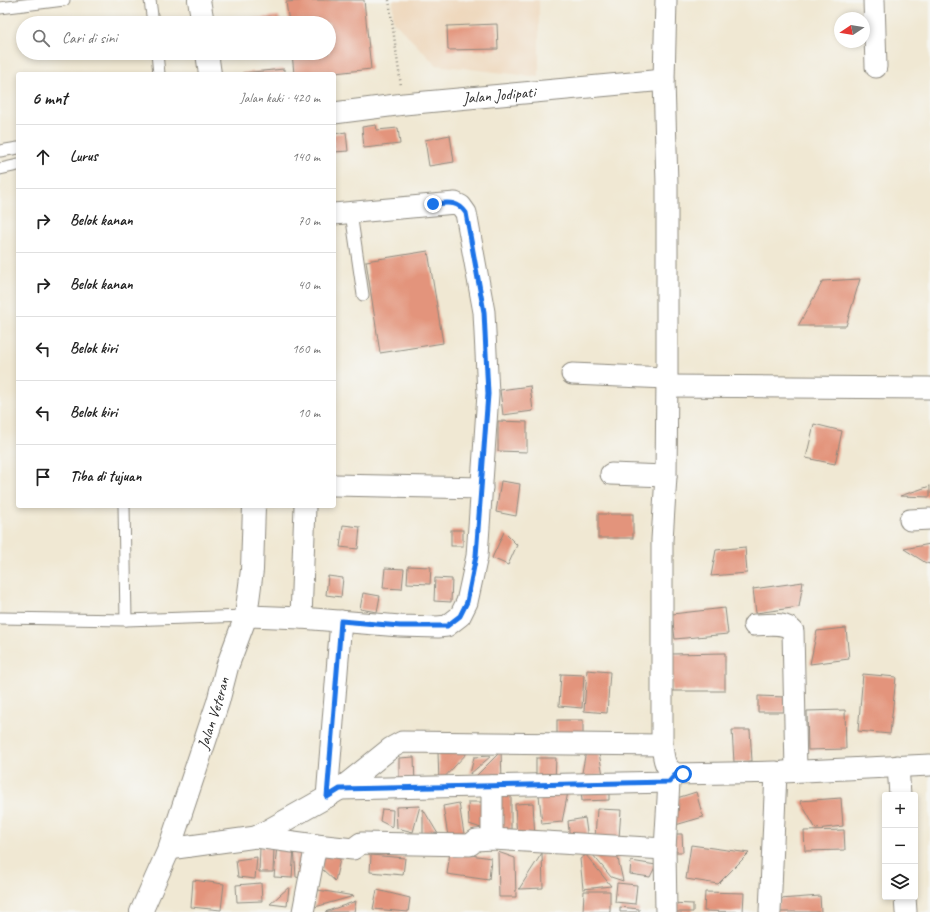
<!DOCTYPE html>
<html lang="id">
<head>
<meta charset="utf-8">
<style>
  body { margin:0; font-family:Caveat,sans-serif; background:#f2f2f2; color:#222 }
  .controls { position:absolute; right:12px; bottom:12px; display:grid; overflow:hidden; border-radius:4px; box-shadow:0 2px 6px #0003 }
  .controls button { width:36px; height:36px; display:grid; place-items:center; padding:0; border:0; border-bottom:1px solid #e0e0e0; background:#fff; color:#222; font:20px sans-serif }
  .compass { position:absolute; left:834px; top:12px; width:36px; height:36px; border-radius:50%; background:#fff; box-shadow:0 2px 6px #0003; rotate:258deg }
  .stop { position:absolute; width:12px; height:12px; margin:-9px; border:3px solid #1a73e8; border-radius:50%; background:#fff }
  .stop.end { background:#1a73e8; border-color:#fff; box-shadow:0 1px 4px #0008 }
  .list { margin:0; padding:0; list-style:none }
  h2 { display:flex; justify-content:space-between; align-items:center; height:52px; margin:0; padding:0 16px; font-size:17px }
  h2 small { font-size:13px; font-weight:400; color:#767676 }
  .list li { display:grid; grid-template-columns:26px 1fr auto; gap:12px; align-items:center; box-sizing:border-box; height:64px; padding:0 16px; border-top:1px solid #e0e0e0 }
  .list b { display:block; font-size:15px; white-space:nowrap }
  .list em { font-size:13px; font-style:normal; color:#767676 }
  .icon { flex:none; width:22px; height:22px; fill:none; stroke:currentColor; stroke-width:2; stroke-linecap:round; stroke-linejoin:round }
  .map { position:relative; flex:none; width:930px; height:912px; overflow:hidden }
  .search { position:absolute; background:#fff; box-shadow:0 2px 6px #0003; left:16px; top:16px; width:320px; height:44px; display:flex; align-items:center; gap:10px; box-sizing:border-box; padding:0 14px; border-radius:22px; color:#767676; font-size:15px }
  .panel { position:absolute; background:#fff; box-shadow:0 2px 6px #0003; left:16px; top:72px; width:320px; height:436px; border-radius:4px }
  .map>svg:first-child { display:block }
</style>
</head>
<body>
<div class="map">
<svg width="930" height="912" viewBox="0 0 930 912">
  <rect width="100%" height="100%" fill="#f6f6f2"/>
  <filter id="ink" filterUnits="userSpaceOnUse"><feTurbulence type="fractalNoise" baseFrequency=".025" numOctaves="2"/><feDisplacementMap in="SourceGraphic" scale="8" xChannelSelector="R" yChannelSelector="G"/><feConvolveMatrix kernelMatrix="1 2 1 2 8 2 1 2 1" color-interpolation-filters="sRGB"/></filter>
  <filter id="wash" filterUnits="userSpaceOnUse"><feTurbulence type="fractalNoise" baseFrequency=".012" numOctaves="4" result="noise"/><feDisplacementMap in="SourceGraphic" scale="16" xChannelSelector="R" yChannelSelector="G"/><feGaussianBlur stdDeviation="0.9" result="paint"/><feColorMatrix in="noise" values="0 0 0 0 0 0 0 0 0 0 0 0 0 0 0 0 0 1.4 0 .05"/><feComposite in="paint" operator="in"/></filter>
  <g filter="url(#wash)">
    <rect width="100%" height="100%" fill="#f0e8d3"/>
    <polygon fill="#eed7bb" points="393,0 539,0 539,77 436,65 393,21"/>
    <g id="blocks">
      <g fill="#e3947c">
        <polygon points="307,0 364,0 371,69 326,74 294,74 292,53 329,53 329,23 289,23 286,2"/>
        <polygon points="279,16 280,23 235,23 235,20"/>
        <polygon points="497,24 498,49 448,50 447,26"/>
        <polygon points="284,69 284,74 242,74 242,73"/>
        <polygon points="376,125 377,130 398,128 400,144 364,148 362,127"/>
        <polygon points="346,132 348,151 334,152 334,134"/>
        <polygon points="450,135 454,162 429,166 425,140"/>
        <polygon points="428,251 443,343 380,353 366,261"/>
        <polygon points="860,279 846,326 798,326 823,281"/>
        <polygon points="530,386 533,411 503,415 500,390"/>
        <polygon points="498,421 527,422 527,452 498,451"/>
        <polygon points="814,424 842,431 835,464 806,458"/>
        <polygon points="501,481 520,484 516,516 496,512"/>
        <polygon points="930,486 930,497 900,496"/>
        <rect x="598" y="514" width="35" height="24"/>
        <polygon points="343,525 360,527 358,549 340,547"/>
        <rect x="451" y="530" width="12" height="16"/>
        <polygon points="504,532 517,545 508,565 492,558"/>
        <polygon points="930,544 930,564 926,563 904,549"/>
        <polygon points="745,547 747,573 711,576 716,550"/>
        <polygon points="408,566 431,567 430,584 407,583"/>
        <polygon points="385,568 404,569 402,589 383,588"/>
        <polygon points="328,576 343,578 341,597 326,595"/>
        <polygon points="435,578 452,579 451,602 434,601"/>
        <polygon points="803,582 799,607 756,613 753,589"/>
        <polygon points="363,593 380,596 377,612 360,609"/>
        <polygon points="725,608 728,634 675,639 672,614"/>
        <polygon points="846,628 849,659 810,664 817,631"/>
        <polygon points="725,653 725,691 672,691 671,654"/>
        <polygon points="587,670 610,672 607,713 584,711"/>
        <polygon points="561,674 584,675 582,708 559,706"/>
        <polygon points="863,674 896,677 890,734 858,731"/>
        <polygon points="758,696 785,697 785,712 758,712"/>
        <polygon points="845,710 846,749 808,750 807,711"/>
        <rect x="557" y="720" width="26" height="18"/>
        <polygon points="732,730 750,730 752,761 734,762"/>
        <polygon points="469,751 439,783 438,752"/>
        <polygon points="501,751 502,780 471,781"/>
        <polygon points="586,751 599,753 603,775 581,778"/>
        <polygon points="491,756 470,774 474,757"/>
        <polygon points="414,757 415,785 399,786 399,758"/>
        <polygon points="536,758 556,758 555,781 536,780"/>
        <polygon points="609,788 609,800 582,801 581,789"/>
        <polygon points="494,789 511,789 511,837 495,837"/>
        <polygon points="568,792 562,822 542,824 539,795"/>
        <polygon points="696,792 703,817 672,826 677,798"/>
        <polygon points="841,798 843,826 816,829 800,801"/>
        <polygon points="468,802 483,802 484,829 469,824"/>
        <polygon points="459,803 464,834 448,836 443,806"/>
        <polygon points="533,803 535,838 517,839 515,804"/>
        <polygon points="420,806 413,832 397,828 396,807"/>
        <polygon points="382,809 393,810 392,827 380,821"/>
        <polygon points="423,809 441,839 423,838"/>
        <polygon points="597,809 621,810 619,838 595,837"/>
        <polygon points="585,818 588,839 570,841 568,821"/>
        <polygon points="844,830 845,850 805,851 804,831"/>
        <polygon points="672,834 682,834 683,852 673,852"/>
        <polygon points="277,845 294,846 292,878 274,877"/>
        <polygon points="691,845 749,853 718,884 686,879"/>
        <polygon points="294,846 311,850 305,879 296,877"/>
        <polygon points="260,847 274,848 273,872 259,872"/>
        <polygon points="616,850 623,881 611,877 593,855"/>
        <polygon points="342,851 335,881 322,869 320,853"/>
        <polygon points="450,852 491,858 489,880 447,874"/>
        <polygon points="498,852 515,858 516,897 499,897"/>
        <polygon points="542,853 543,888 519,889"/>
        <polygon points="371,855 405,858 403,875 370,872"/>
        <polygon points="586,855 611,886 583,889 580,859"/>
        <polygon points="257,857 255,879 238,877 236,860"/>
        <polygon points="631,861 656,865 650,877 630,874"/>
        <polygon points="193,880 224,884 221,910 191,907"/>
        <polygon points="261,883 262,901 237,902 236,885"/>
        <polygon points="617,883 637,885 635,904 615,902"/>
        <polygon points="289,887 287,906 270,904"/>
        <polygon points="318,890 354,896 315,907"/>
        <polygon points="377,890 410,898 408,912 373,909"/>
        <polygon points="584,891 610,891 610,912 583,912"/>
        <polygon points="705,892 744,893 743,912 704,911"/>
        <polygon points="820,896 821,912 777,912 780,899"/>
        <polygon points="356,901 354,912 325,912"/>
        <polygon points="669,903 693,904 693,912 668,912"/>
        <polygon points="620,907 639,909 639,912 620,912"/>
      </g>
    </g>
  </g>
  <g filter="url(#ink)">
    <use href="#blocks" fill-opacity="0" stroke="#8e8a7f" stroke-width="1"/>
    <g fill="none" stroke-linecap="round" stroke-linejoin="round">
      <g stroke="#8e8a7f" stroke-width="13">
        <g id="lane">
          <polyline points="150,0 153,23"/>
          <polyline points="0,8 64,0"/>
          <polyline points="157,53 159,74"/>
          <polyline points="0,151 18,148"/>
          <polyline points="0,169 18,165"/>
          <polyline points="351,213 363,295"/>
          <polyline points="124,506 126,620"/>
          <polyline points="0,618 126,620 246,616"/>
        </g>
      </g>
      <g stroke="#8e8a7f" stroke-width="23">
        <g id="street">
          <path d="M666,0L664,80L667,184V378L666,476L662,540V745C664,758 663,767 676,774L776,772L770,912"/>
          <polyline points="874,0 876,67"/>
          <path id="s1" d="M334,113L404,104L664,80"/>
          <polyline points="572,374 667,378"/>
          <polyline points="667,386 930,388"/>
          <polyline points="611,474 666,476"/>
          <polyline points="334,485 482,488"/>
          <polyline points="910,520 930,519"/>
          <polyline points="246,616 301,618 400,626 438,627 447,626 460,616 467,602 477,556 488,394 484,312 466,213 461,206 455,203 334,214"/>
          <polyline points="301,618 305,506"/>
          <path d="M754,625C767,625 784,621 793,631L796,770"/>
          <polyline points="898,766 900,795"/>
          <polyline points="783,772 930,765"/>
          <polyline points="340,789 669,782"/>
          <polyline points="327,797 341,621"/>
          <polyline points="256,837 327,797 340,789 391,748 402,742 662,745"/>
          <polyline points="492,839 665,849"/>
          <polyline points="316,845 353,849 361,843 470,845 476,840 492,839 492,786"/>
          <polyline points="169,849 256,837 316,845 303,912"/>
          <polyline points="905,897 906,912"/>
          <polyline points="666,912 665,849 669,782 676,774"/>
        </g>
      </g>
      <g stroke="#8e8a7f" stroke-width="24">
        <g id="primary">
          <polyline points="199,0 203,23"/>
          <polyline points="207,53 210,74"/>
          <path id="s2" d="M141,912L169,849L218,702L227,667L246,616L252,570L254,506"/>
        </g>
      </g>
      <polyline stroke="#8e8a7f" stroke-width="2.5" stroke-dasharray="1 3" stroke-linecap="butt" points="389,0 401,86"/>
      <use href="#lane" stroke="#fff" stroke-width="11"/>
      <use href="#street" stroke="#fff" stroke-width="21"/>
      <use href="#primary" stroke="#fff" stroke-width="22"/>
    </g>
  </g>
  <g fill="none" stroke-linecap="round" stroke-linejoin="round" filter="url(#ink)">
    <path stroke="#1a73e8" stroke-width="5" d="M433,204C447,203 457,200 466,213L484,312L488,394L476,556L467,602L460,616L447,626H400L341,621L327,797L340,789L669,782L676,774H683"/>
  </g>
  <g text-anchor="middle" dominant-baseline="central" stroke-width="3" stroke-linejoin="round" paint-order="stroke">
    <g font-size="16" fill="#2b2b2b" stroke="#f6f6f2">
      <text stroke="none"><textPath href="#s1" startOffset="166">Jalan Jodipati</textPath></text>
      <text stroke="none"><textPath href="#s2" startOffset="212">Jalan Veteran</textPath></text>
    </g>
  </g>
</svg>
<div class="controls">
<button>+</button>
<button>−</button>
<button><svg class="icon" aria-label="layers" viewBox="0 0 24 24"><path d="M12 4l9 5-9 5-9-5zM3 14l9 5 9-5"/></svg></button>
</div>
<svg class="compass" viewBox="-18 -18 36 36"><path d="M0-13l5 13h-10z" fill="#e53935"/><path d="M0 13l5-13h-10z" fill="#767676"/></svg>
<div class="stop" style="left:683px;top:774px"></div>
<div class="stop end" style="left:433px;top:204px"></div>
<div class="search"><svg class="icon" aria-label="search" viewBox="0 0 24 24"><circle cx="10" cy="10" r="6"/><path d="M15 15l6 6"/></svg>Cari di sini</div>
<section class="panel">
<h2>6 mnt<small>Jalan kaki · 420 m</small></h2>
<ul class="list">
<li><svg class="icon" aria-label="ahead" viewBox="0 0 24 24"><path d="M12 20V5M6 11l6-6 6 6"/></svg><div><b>Lurus</b></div><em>140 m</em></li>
<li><svg class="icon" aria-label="right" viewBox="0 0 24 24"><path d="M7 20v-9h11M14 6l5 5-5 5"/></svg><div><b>Belok kanan</b></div><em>70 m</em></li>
<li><svg class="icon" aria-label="right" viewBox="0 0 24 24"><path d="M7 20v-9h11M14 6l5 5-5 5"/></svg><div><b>Belok kanan</b></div><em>40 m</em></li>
<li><svg class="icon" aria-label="left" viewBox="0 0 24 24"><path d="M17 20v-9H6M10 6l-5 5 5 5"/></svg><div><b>Belok kiri</b></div><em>160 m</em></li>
<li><svg class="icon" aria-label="left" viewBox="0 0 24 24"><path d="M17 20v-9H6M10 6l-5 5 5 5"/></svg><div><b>Belok kiri</b></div><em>10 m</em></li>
<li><svg class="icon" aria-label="arrive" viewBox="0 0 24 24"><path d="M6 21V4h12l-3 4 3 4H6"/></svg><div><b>Tiba di tujuan</b></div></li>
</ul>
</section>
</div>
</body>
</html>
